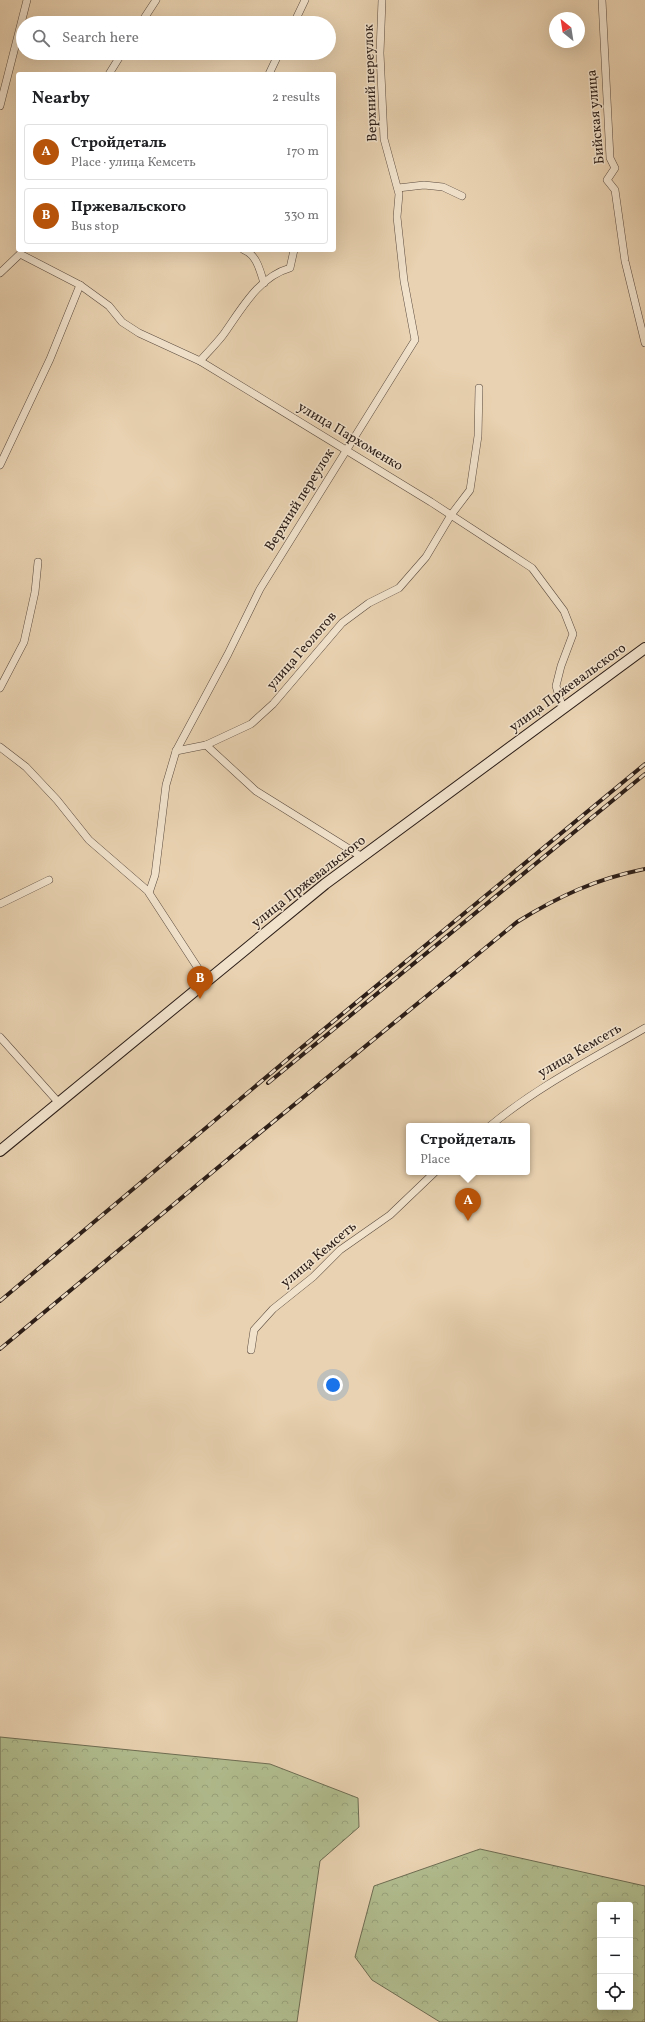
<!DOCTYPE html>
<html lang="en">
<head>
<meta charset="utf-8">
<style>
  body { margin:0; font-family:Vollkorn,serif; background:#f2f2f2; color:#202124 }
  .controls { position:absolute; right:12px; bottom:12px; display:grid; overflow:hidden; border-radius:4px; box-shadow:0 4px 16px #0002 }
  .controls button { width:36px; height:36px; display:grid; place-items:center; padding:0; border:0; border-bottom:1px solid #e0e0e0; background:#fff; color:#202124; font:20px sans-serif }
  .compass { position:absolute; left:549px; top:12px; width:36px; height:36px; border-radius:50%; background:#fff; box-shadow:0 4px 16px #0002; rotate:330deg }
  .you { position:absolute; left:333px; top:1385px; width:14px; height:14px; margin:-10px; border:3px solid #fff; border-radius:50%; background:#1a73e8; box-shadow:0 0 0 6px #1a73e833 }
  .badge { display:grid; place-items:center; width:26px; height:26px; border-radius:50%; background:#b45309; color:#fff; font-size:13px; font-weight:700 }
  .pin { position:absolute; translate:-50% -33px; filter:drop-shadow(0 1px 2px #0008) }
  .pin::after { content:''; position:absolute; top:21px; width:14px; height:12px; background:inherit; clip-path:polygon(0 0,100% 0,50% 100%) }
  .popup { position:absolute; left:406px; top:1123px; width:124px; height:52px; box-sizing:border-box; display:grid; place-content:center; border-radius:4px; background:#fff; filter:drop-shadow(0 1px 3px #0005); font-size:13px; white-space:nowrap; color:#757577 }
  .popup b { font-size:15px; color:#202124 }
  .popup::after { content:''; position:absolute; left:50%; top:100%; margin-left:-8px; border:8px solid transparent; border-top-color:#fff }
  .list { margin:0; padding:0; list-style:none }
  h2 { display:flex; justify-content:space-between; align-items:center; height:52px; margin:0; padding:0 16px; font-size:17px }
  h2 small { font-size:13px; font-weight:400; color:#757577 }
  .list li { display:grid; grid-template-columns:26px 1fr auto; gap:12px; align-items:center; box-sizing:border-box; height:56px; margin:0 8px 8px; padding:0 8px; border:1px solid #e0e0e0; border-radius:4px }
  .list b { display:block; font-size:15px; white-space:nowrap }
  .list p { margin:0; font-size:13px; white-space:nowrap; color:#757577 }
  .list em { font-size:13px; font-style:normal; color:#757577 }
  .icon { flex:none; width:22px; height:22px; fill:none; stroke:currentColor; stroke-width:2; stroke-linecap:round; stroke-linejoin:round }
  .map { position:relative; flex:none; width:645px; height:2022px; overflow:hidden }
  .search { position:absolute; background:#fff; box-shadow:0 4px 16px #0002; left:16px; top:16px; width:320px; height:44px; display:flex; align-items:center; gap:10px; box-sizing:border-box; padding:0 14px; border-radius:22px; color:#757577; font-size:15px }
  .panel { position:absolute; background:#fff; box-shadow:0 4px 16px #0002; left:16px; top:72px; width:320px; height:180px; border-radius:4px }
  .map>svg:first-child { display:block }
</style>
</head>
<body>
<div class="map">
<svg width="645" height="2022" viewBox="0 0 645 2022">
  <defs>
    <pattern id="forest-crowns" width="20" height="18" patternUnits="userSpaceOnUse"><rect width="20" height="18" fill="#b1bd8f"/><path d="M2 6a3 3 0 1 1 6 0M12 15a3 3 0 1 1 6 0" fill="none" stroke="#98a27b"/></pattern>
  </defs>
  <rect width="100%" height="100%" fill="#e9d2b1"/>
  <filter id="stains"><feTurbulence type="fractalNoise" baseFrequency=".005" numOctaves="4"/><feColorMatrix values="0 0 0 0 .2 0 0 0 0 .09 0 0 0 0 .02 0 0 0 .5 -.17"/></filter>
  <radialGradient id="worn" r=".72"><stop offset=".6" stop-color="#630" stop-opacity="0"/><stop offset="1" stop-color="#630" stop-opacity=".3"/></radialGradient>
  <g fill="url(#forest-crowns)" stroke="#6e6d53" fill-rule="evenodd">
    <polygon points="0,1737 270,1764 358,1798 359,1827 320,1861 297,2022 0,2022"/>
    <path d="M480,1849L645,1886V2022H440L372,1980L355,1957L374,1886ZM600,1905H630V2007H600Z"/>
  </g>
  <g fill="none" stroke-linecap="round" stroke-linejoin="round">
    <g stroke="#5a4a3e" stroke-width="8">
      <g id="street">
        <polyline points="602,0 610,158 615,168 607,180 615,190 625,261 645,343"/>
        <polyline points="141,23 156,0"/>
        <polyline points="294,23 305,0"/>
        <polyline points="109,74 122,53"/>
        <polyline points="269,74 279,53"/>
        <polyline points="0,106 27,0"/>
        <polyline points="398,188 424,185 443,187 462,196"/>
        <path d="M244,250C257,255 260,271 264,283"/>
        <polyline points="0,273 20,254 80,285 109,306 122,322 139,333 200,361 431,502 532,568 564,611 573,634 561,666 556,686 563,709"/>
        <path d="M200,361C208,352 216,344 223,335C241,310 258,277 290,268L294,250"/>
        <polyline points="0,465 50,359 80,285"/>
        <polyline points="0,688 24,642 35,592 38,562"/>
        <polyline points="206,745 256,791 362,857"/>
        <polyline points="0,747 26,767 57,800 89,840 149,892"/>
        <polyline points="176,751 206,745 251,724 273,704 342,623 369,603 399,588 426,557 451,515 470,490 478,436 479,388"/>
        <polyline points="0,904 49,880"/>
        <polyline points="207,982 149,893 155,875 166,785 176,751 228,654 260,589 415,340 404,281 397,217 399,194 384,139 380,53 382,0"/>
        <polyline points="0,1037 59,1103"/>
        <path d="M490,1126C537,1087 592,1059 645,1028"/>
        <polyline points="251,1350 254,1330 273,1309 313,1277 340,1250 390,1215 435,1172"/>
      </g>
    </g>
    <g stroke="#2b1d17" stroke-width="12">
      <polyline id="secondary" points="0,1151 325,884 645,648"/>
    </g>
    <use href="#street" stroke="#f1e2cc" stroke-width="7"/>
    <use href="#secondary" stroke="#f1e2cc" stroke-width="10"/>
    <g stroke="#2b1d17" stroke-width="4">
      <g id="rail">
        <polyline points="268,1083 645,774"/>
        <polyline points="0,1301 289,1058 645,764"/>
        <path d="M0,1349L251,1140L517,922C559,896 596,879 645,869"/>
      </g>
    </g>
    <use href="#rail" stroke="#f1e2cc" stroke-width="2.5" stroke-dasharray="8" stroke-linecap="butt"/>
  </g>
  <g text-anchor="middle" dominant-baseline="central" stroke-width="3" stroke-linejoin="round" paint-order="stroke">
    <g font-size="14" fill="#2b1d17" stroke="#f1e2cc">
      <text transform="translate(371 83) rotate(-92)">Верхний переулок</text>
      <text transform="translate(596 117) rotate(-95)">Бийская улица</text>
      <text transform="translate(350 437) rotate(31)">улица Пархоменко</text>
      <text transform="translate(300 500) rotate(-58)">Верхний переулок</text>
      <text transform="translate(302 651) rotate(-49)">улица Геологов</text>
      <text transform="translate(568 688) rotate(-36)">улица Пржевальского</text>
      <text transform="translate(309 882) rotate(-38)">улица Пржевальского</text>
      <text transform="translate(580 1051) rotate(-30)">улица Кемсеть</text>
      <text transform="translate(319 1255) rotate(-40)">улица Кемсеть</text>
    </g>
  </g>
  <rect width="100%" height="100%" filter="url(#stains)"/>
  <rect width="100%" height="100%" fill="url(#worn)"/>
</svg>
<div class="controls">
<button>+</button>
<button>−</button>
<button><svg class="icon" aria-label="locate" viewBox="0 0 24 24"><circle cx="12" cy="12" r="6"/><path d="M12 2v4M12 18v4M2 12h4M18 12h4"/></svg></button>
</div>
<svg class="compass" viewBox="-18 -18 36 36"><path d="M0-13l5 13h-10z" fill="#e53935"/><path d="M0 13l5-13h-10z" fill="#757577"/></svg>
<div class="you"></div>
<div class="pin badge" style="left:468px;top:1221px">A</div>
<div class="popup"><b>Стройдеталь</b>Place</div>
<div class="pin badge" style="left:200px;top:999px">B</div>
<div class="search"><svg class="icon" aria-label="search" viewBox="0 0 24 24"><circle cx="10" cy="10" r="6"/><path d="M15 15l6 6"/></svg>Search here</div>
<section class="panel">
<h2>Nearby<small>2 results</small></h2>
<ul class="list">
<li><span class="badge">A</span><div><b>Стройдеталь</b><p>Place · улица Кемсеть</p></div><em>170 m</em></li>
<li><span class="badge">B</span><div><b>Пржевальского</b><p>Bus stop</p></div><em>330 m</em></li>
</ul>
</section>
</div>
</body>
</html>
